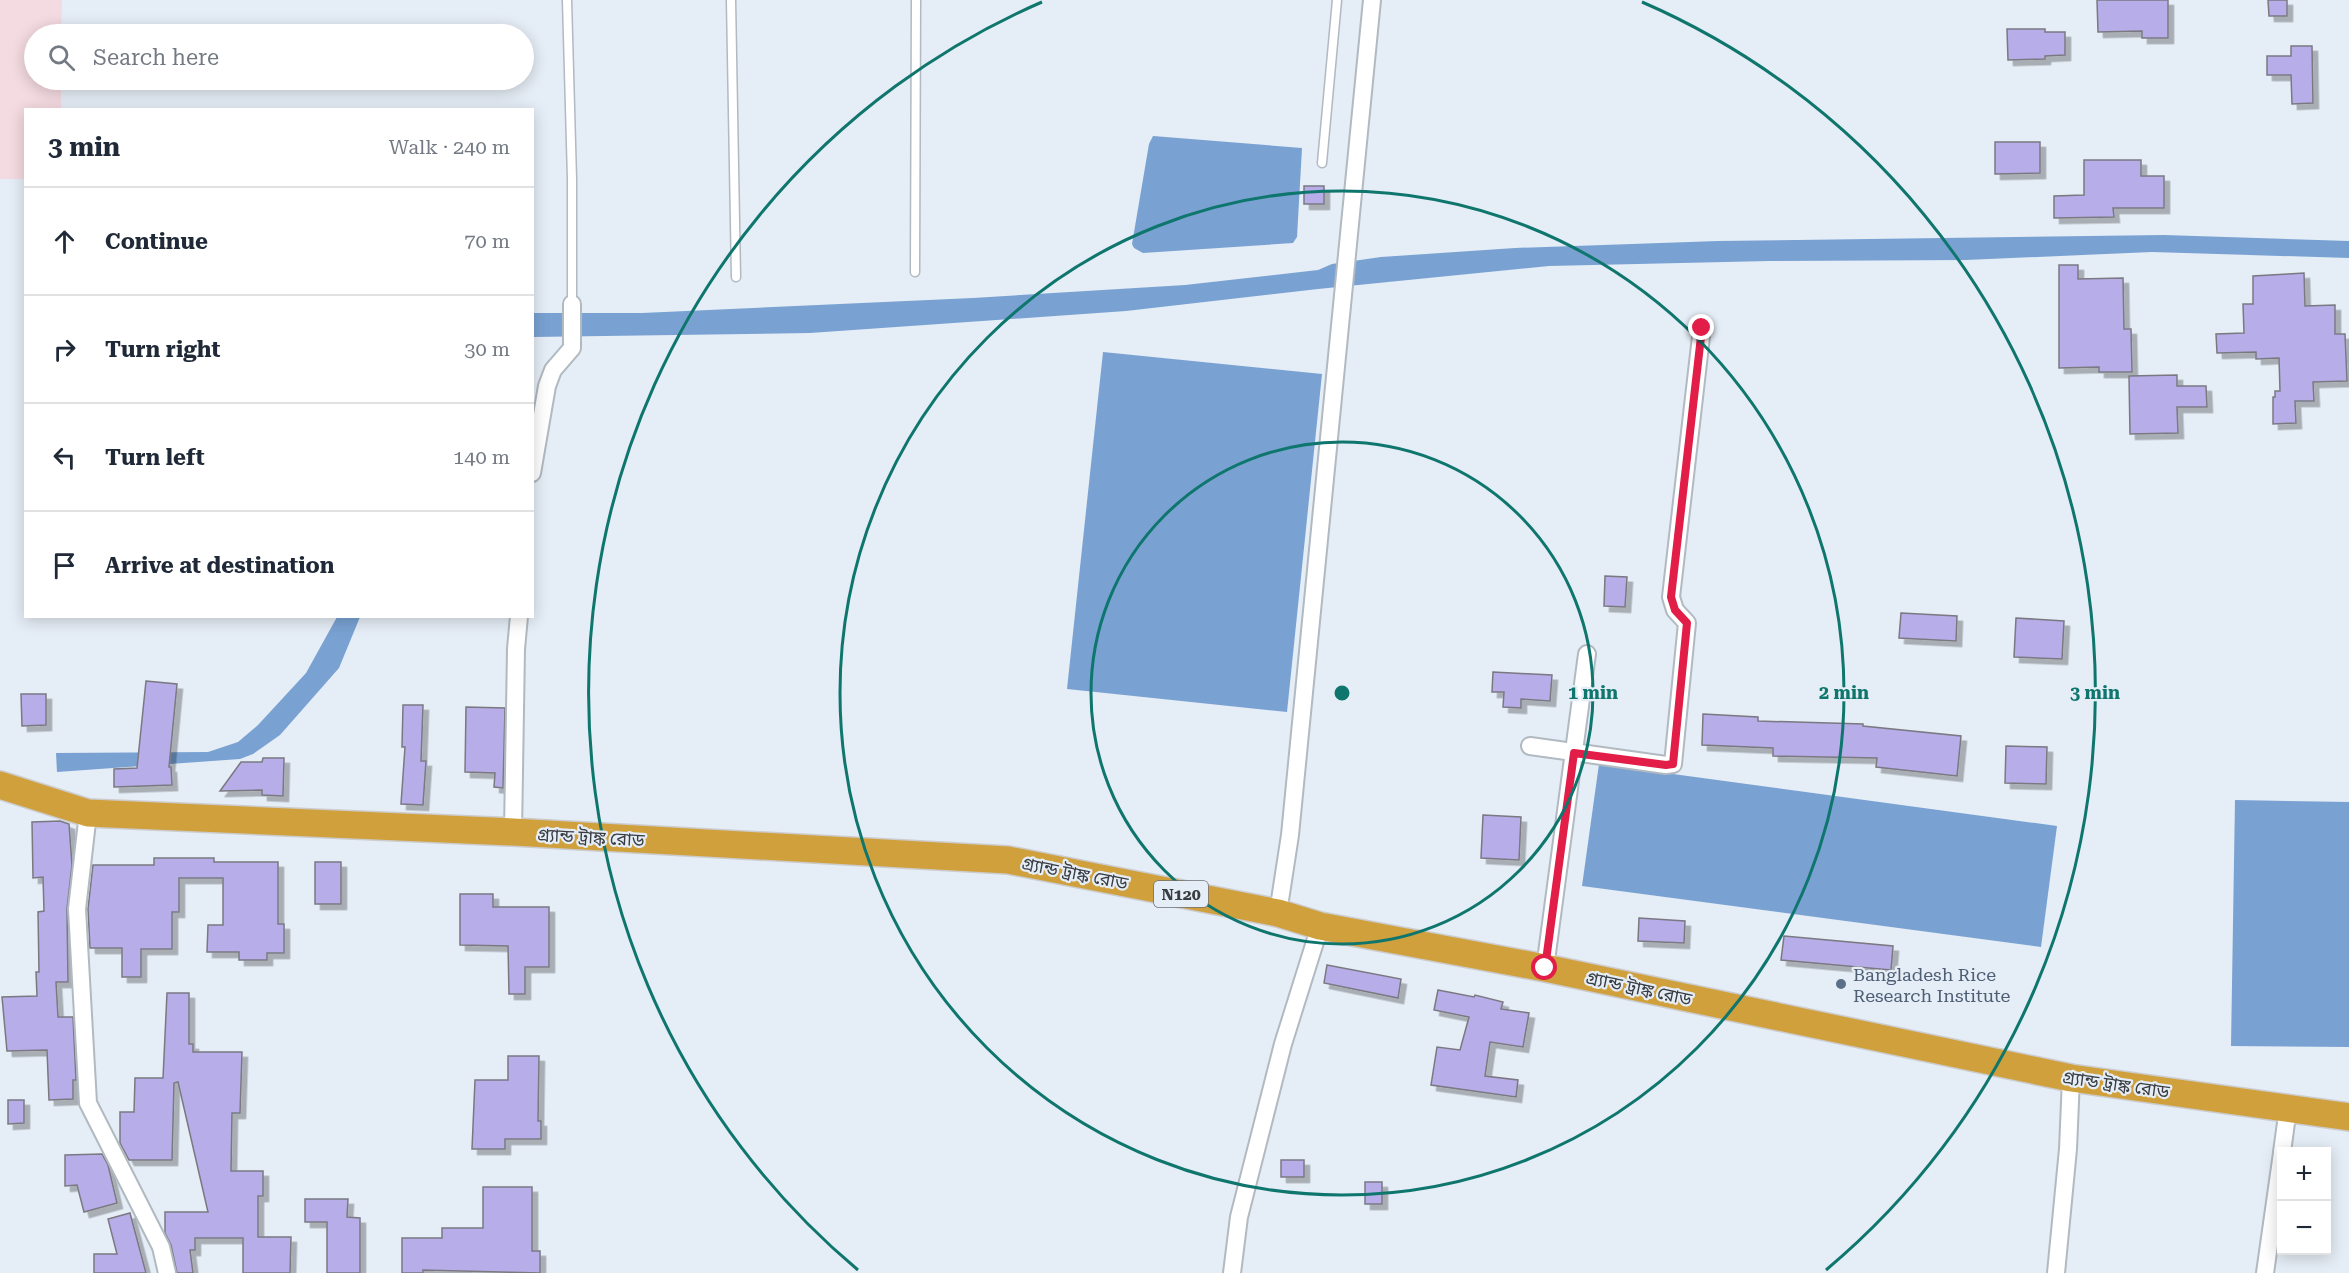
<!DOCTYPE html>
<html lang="en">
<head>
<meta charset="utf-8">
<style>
  body { margin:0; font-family:"Roboto Serif","Noto Sans Bengali",serif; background:#f6f6f7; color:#1f2937 }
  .controls { position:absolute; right:18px; bottom:18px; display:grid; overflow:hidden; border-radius:0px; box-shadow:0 3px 15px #0003 }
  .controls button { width:54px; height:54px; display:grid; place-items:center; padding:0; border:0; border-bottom:2px solid #e0e1e3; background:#fff; color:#1f2937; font:30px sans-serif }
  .stop { position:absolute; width:18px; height:18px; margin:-14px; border:4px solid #e11d48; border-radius:50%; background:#fff }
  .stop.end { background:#e11d48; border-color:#fff; box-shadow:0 2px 6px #0008 }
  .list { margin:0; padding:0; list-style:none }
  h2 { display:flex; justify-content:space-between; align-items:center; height:78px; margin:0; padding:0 24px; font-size:26px }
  h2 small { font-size:20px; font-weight:400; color:#747a83 }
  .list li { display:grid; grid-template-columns:39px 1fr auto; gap:18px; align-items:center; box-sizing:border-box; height:108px; padding:0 24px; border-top:2px solid #e0e1e3 }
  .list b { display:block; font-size:22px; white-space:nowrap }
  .list em { font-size:20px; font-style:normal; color:#747a83 }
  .icon { flex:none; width:33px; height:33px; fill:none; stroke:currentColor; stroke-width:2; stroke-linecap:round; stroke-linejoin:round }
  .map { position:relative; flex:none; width:2349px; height:1273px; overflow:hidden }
  .search { position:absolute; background:#fff; box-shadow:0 3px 15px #0003; left:24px; top:24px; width:510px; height:66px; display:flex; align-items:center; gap:15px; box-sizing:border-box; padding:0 21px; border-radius:33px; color:#747a83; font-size:22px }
  .panel { position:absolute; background:#fff; box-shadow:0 3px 15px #0003; left:24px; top:108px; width:510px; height:510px; border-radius:0px }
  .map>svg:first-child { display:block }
</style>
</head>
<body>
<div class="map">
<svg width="2349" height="1273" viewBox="0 0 2349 1273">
  <defs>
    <filter id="shadow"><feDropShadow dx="5.5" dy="5.5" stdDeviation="0" flood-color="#0004"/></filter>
  </defs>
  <rect width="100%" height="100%" fill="#e5edf6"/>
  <polygon fill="#f4dae1" points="0,0 62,0 61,34 34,34 34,80 61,80 61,109 26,110 25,179 0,179"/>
  <g fill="#79a2d2">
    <polygon points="1153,136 1302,148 1297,237 1293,243 1143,253 1134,248 1132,244 1149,144"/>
    <polygon points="2164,235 2349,241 2349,258 2152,252 1966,260 1769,261 1549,266 1318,289 1126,311 810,333 533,337 533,313 642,313 973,298 1185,285 1318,270 1332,264 1381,257 1515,248 1718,241"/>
    <polygon points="1103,352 1322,374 1287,712 1067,689"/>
    <polygon points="337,617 360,617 339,668 280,735 253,754 240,759 57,772 56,753 208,752 238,742 258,725 306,673"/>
    <polygon points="1599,764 2057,826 2041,947 1582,886"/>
    <polygon points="2235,800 2349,802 2349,1047 2231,1046"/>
  </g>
  <g fill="#b7ade8" stroke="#7a7982" stroke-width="1.5" filter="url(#shadow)">
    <polygon points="2097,0 2168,0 2168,38 2142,38 2142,31 2098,32"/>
    <polygon points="2268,0 2287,0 2287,16 2269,16"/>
    <polygon points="2007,29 2045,29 2045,32 2065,32 2065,55 2045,56 2045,59 2008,60"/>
    <polygon points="2291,46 2312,46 2313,103 2292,104 2291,75 2267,75 2267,56 2291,56"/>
    <polygon points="1995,142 2040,142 2040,173 1995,174"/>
    <polygon points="2084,160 2141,160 2141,176 2164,176 2164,208 2113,208 2114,217 2054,218 2054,196 2084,195"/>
    <rect x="1304" y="186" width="20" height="18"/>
    <polygon points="2059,265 2078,265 2078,279 2123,278 2124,329 2131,329 2132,372 2099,372 2099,367 2059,368"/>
    <polygon points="2304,273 2305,306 2335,305 2335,334 2345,334 2347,381 2313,382 2314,401 2295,401 2296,423 2273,424 2273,397 2275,397 2275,391 2280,391 2279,358 2256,359 2256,352 2217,353 2216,334 2244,333 2243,304 2253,304 2253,276"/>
    <polygon points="2177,375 2177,386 2206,386 2207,407 2177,407 2178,433 2130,434 2129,376"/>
    <polygon points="1605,576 1627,577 1625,607 1604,606"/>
    <polygon points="1901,613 1957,616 1956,641 1899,638"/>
    <polygon points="2016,618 2064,621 2062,659 2014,657"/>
    <polygon points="1493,672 1552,675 1550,701 1521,699 1521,708 1503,707 1504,692 1492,692"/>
    <polygon points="146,681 177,684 169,767 171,767 172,785 114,787 114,769 137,768"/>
    <polygon points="21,694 46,694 46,725 22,726"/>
    <polygon points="403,705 423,705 421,761 426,761 423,805 401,804 405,747 402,747"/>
    <polygon points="466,707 505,708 503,788 494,787 495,773 465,772"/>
    <polygon points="1703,714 1758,717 1758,721 1863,724 1863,726 1961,736 1957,776 1876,767 1877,758 1773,756 1773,748 1702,745"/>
    <polygon points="2006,746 2047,747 2046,784 2005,783"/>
    <polygon points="263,758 284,758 283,796 262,795 262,790 220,791 241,762 262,762"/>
    <polygon points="1483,815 1521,817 1519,860 1481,858"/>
    <polygon points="60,821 69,824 72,865 67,909 68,982 56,982 58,1017 73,1017 76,1080 73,1080 73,1099 49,1100 47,1050 7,1051 2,997 37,996 36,972 39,972 38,912 44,911 43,877 33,878 32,822"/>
    <polygon points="154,858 214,858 214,862 278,862 278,924 284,924 284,953 267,953 267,960 239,960 239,952 207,952 208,925 223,925 223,878 179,878 179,912 172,912 172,949 141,949 141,977 122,977 122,948 90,948 88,909 93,865 154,865"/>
    <rect x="315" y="862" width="26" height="42"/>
    <polygon points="460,894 493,894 493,907 549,907 549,967 525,967 525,994 509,994 508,946 460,945"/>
    <polygon points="1639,918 1685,921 1684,943 1638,941"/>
    <polygon points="1784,936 1893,946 1891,970 1781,960"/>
    <polygon points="1327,965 1401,979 1398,998 1324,983"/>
    <polygon points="1438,990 1474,997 1475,995 1503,1002 1501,1009 1529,1013 1523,1047 1490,1042 1485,1076 1518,1080 1516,1097 1431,1085 1437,1047 1460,1050 1469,1017 1434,1010"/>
    <polygon points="167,993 189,993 189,1044 193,1044 193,1052 242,1052 240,1113 232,1113 231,1171 263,1171 263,1196 258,1196 258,1237 291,1237 290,1273 243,1273 243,1238 195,1238 195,1250 190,1250 193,1273 177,1273 171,1245 165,1233 165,1212 208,1212 178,1082 174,1083 172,1160 129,1160 120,1143 120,1112 134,1112 135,1078 163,1078"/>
    <polygon points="508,1056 539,1056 538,1121 541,1121 541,1139 505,1139 505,1149 472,1149 475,1080 508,1080"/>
    <polygon points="8,1100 24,1100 24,1123 8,1124"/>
    <polygon points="102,1154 108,1165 117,1203 84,1212 77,1185 65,1186 65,1155"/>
    <rect x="1281" y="1160" width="23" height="17"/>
    <rect x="1365" y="1182" width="17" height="22"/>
    <polygon points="483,1187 532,1187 532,1251 540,1251 540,1273 423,1270 423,1273 402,1273 402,1238 442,1238 442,1228 483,1228"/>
    <polygon points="305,1199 348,1199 347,1217 360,1218 360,1273 327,1273 327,1222 305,1222"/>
    <polygon points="130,1213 146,1273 94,1273 94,1254 117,1254 108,1219"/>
  </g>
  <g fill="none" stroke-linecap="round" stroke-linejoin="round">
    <g stroke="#b1b9c1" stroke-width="11">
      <g id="service">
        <polyline points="567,0 572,179 572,304"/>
        <polyline points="731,0 736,277"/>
        <polyline points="1322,163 1337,0"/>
        <polyline points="915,272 916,0"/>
      </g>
    </g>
    <g stroke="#b1b9c1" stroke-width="20">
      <g id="minor">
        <polyline points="532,473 547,386 553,370 572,348 572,304"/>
        <polyline points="1530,746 1666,765 1673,764 1687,623 1675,610 1671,597 1702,328"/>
        <polyline points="88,813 77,909 88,1103 161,1247 167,1273"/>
        <polyline points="513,832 516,649 519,616"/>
        <polyline points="1278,913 1290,835 1372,0"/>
        <polyline points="1545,968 1587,654"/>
        <polyline points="2282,1152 2288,1108"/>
        <polyline points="1232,1273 1239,1217 1283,1044 1320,926"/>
        <polyline points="2056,1273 2068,1149 2071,1078"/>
        <polyline points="2265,1273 2282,1153"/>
      </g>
    </g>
    <g stroke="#cccccd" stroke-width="30">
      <polyline id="trunk" points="0,785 88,813 513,832 1008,860 1278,913 1320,926 1545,968 2071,1078 2349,1117"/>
    </g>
    <use href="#service" stroke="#fff" stroke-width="8"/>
    <use href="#minor" stroke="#fff" stroke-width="16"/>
    <use href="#trunk" stroke="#d0a03c" stroke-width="27"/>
  </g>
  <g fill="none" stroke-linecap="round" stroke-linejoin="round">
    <polyline stroke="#e11d48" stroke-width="8" points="1545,968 1574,753 1666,765 1673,764 1687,623 1675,610 1671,597 1702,328"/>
  </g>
  <g fill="none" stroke="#0f766e" stroke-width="3">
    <circle cx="1342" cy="693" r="251"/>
    <circle cx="1342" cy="693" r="502"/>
    <path d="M858 1270A753 753 0 0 1 1042 2M1642 2A753 753 0 0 1 1826 1270"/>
  </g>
  <circle fill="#5c6f8a" stroke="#e5edf6" stroke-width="2" cx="1841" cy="984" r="6"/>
  <g text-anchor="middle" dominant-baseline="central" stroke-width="4.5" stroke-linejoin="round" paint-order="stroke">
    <rect fill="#e5edf6" stroke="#6d7177" stroke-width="1.5" x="1154" y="881" width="54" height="26" rx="4.5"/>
    <g font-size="16" font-weight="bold" fill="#393c40">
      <text x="1181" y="894">N120</text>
    </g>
    <g font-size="18" fill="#393c40" stroke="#e5edf6">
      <text transform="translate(591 837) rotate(3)">গ্র্যান্ড ট্রাঙ্ক রোড</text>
      <text transform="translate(1075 873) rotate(11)">গ্র্যান্ড ট্রাঙ্ক রোড</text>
      <text transform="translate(1639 988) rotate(12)">গ্র্যান্ড ট্রাঙ্ক রোড</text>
      <text transform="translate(2116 1084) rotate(8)">গ্র্যান্ড ট্রাঙ্ক রোড</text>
    </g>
    <g font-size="18" fill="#4e5e75" stroke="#e5edf6" text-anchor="start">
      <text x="1853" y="974">Bangladesh Rice<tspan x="1853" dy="21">Research Institute</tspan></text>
    </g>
  </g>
  <circle cx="1342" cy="693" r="9" fill="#0f766e" stroke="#e5edf6" stroke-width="3"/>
  <g font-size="18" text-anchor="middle" font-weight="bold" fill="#0f766e" stroke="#e5edf6" stroke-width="4.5" stroke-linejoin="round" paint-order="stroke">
    <text x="1593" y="699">1 min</text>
    <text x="1844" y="699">2 min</text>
    <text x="2095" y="699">3 min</text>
  </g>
</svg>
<div class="controls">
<button>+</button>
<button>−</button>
</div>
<div class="stop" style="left:1545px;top:968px"></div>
<div class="stop end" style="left:1702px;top:328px"></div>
<div class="search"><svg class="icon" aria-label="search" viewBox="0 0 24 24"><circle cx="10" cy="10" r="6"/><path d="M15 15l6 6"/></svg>Search here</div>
<section class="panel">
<h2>3 min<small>Walk · 240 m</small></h2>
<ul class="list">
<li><svg class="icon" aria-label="ahead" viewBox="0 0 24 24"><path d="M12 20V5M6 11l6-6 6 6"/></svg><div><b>Continue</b></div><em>70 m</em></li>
<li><svg class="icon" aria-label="right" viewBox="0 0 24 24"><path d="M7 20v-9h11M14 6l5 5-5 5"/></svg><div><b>Turn right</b></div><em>30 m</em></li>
<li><svg class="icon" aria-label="left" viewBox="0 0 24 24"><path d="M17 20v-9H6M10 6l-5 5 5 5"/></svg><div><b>Turn left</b></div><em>140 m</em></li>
<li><svg class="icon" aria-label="arrive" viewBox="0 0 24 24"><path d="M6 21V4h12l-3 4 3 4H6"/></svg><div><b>Arrive at destination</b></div></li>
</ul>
</section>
</div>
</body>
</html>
